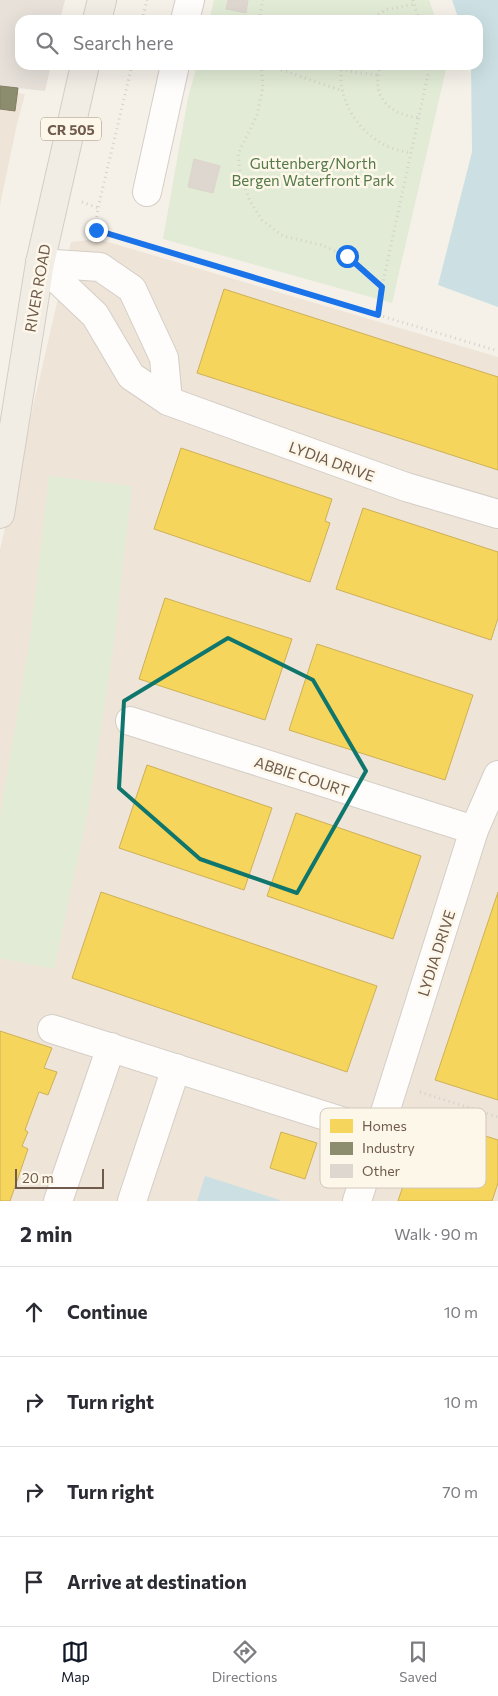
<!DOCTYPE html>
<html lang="en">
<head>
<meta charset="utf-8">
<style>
  body { margin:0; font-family:Commissioner,sans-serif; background:#f2f2f3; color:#2b2b33 }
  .scale { position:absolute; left:15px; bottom:12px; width:89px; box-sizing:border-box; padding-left:5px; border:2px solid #705b4c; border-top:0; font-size:14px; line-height:18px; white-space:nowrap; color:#705b4c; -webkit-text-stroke:4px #fdf7ea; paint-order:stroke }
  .stop { position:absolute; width:15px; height:15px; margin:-11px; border:4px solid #1a73e8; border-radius:50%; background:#fff }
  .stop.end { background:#1a73e8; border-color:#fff; box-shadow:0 1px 5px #0008 }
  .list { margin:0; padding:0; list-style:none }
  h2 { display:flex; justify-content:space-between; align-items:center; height:65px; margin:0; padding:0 20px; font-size:21px }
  h2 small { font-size:16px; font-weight:400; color:#7c7c81 }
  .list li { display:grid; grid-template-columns:32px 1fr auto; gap:15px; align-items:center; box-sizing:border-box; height:90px; padding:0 20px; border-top:1px solid #e1e1e2 }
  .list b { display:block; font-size:19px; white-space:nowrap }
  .list em { font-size:16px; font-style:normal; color:#7c7c81 }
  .icon { flex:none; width:28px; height:28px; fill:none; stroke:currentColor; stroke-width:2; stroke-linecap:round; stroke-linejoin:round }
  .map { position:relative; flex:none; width:498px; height:1201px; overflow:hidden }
  .search { position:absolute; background:#fff; box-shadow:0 5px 20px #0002; left:15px; right:15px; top:15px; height:55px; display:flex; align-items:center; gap:12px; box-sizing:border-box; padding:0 18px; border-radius:15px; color:#7c7c81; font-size:19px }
  .sheet { height:425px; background:#fff }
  nav { display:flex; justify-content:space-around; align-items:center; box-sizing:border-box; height:70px; border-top:1px solid #e1e1e2; background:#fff; font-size:14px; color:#7c7c81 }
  nav a { display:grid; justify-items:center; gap:2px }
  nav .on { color:#111827 }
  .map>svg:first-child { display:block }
</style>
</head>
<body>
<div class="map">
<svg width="498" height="1201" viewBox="0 0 498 1201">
  <rect width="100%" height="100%" fill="#f5f1e9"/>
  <g fill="#eee4d7">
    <polygon points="0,91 25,94 17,124 0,205"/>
    <polygon points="98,239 498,357 498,1201 0,1201 0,550 71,242"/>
  </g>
  <polygon fill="#e7e1da" points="0,0 65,0 60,20 20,20 20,65 51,65 45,91 0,86"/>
  <g fill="#e1ebd5">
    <polygon points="214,0 429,0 436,20 209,20"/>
    <polygon points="197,65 447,65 392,303 163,239 188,98"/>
    <polygon points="49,476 132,486 113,650 88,811 54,969 0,958 0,816 30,640"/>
  </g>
  <g fill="#cce0e3">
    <polygon points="452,0 498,0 498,307 438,285 472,152 471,65 478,65 478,20 459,20"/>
    <polygon points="205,1176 280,1200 280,1201 197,1201"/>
  </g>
  <g fill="#f6d55c" stroke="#ceb057">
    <polygon points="224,289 498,377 498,470 197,373"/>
    <polygon points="181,448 332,499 325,521 330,523 310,582 154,529"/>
    <polygon points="363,508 498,552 498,618 491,640 336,589"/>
    <polygon points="165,598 292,639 265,720 139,679"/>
    <polygon points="317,644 473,695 445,780 289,730"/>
    <polygon points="147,765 272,808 244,890 119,848"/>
    <polygon points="296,813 421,856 393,939 267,896"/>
    <polygon points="101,892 377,986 347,1072 72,978"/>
    <polygon points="498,892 498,1100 435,1080"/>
    <polygon points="0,1031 52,1048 44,1068 57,1072 48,1095 39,1092 25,1130 28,1132 22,1146 28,1149 10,1201 0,1201"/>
    <polygon points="426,1117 498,1140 498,1183 492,1201 398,1201"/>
    <polygon points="281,1132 317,1143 305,1179 270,1168"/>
  </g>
  <polygon fill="#8c8c6e" stroke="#847d64" points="0,86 18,88 15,111 0,109"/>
  <g fill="#ded7cf" stroke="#ddd5cc">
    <polygon points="228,0 248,0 246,13 226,9"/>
    <polygon points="194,159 220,166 213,193 188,187"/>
  </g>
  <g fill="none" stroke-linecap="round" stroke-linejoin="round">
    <g stroke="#d4cec7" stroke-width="30">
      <g id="minor">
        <polyline points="185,20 190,0"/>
        <polyline points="147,192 175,65"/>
        <polyline points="40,263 95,315 131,376 168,401 406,487 498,514"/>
        <polyline points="40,263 100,267 132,289 164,358 168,401"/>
        <polyline points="130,721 474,830"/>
        <polyline points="52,1029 379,1133"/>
        <polyline points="58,1201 111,1047"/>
        <polyline points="132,1201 176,1068"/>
        <polyline points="357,1201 474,830 498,775"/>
      </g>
    </g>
    <g stroke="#d3cdc6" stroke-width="30">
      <g id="major">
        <polyline points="97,20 102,0"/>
        <polyline points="0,514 40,263 85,65"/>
      </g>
    </g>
    <g stroke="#d6d0ca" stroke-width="3" stroke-dasharray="1 4" stroke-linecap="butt">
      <polyline points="413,0 419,20"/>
      <polyline points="142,20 147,0"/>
      <polyline points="259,20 263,0"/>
      <polyline points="370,20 385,10 414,4"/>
      <polyline points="132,65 98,208 95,230 498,351"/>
      <polyline points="261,65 263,87 257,115 238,154 241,177 250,201 262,220 283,236 321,245 347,256 382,287"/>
      <polyline points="267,65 343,91"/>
      <path d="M342,65C336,94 354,126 378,141C388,148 400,151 411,153"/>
      <path d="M381,65C370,96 388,114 419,118"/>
      <polyline points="341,70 377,75"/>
      <polyline points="82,202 98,208"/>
      <polyline points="378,315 382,287 430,65"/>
      <polyline points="420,1092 498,1117"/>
    </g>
    <use href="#minor" stroke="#fefdfc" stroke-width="28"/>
    <use href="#major" stroke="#f1ede5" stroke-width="28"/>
  </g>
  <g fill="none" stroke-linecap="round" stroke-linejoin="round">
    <polyline stroke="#1a73e8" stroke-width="6" points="96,230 378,315 382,287 347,256"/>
  </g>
  <path fill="none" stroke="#0f766e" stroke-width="4" stroke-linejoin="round" d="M228,638L313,680L366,771L297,893L200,859L119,788L124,701Z"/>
  <g text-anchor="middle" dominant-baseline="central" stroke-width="5" stroke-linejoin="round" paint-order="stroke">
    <rect fill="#fdf7ea" stroke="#9a8a7b" stroke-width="1" x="41" y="117.5" width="60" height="23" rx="4"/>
    <g font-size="14" font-weight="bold" fill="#705b4c">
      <text x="71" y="129">CR 505</text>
    </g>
    <g font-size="15" fill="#547a48" stroke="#fdf7ea">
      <text x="313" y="163">Guttenberg/North<tspan x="313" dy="17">Bergen Waterfront Park</tspan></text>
    </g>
    <g font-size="15" fill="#705b4c" stroke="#fdf7ea">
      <text transform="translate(37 288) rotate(-80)">RIVER ROAD</text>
      <text transform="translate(332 461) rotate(20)">LYDIA DRIVE</text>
      <text transform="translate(302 776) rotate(18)">ABBIE COURT</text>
      <text transform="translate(436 953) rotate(-72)">LYDIA DRIVE</text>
    </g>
  </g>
  <rect x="320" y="1108" width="166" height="80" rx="8" fill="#fdf7ea" stroke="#d3c8bb" stroke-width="1"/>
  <rect x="330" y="1119" width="23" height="14" fill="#f6d55c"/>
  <rect x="330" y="1142" width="23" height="13" fill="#8c8c6e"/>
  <rect x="330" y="1164" width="23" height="14" fill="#ded7cf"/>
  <g font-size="14" fill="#705b4c">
    <text x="362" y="1131">Homes</text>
    <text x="362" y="1153">Industry</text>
    <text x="362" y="1176">Other</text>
  </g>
</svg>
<div class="scale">20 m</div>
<div class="stop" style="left:347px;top:256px"></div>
<div class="stop end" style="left:96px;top:230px"></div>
<div class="search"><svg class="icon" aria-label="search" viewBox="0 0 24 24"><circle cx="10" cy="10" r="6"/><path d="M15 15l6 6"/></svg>Search here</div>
</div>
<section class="sheet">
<h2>2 min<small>Walk · 90 m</small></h2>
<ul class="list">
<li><svg class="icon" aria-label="ahead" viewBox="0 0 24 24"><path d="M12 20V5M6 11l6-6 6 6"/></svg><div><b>Continue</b></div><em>10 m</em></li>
<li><svg class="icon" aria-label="right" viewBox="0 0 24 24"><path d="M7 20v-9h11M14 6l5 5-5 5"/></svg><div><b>Turn right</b></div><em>10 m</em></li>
<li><svg class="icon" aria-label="right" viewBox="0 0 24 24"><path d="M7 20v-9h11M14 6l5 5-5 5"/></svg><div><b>Turn right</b></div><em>70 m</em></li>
<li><svg class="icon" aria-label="arrive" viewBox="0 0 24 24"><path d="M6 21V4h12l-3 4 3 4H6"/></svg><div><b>Arrive at destination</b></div></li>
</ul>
</section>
<nav>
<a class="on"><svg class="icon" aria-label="map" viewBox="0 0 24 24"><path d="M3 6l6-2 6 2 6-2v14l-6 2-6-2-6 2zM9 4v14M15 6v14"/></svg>Map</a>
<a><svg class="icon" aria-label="directions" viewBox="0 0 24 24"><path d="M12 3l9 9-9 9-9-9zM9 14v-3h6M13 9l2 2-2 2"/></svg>Directions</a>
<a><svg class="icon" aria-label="saved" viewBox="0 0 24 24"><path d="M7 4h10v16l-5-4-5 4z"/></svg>Saved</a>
</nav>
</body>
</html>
